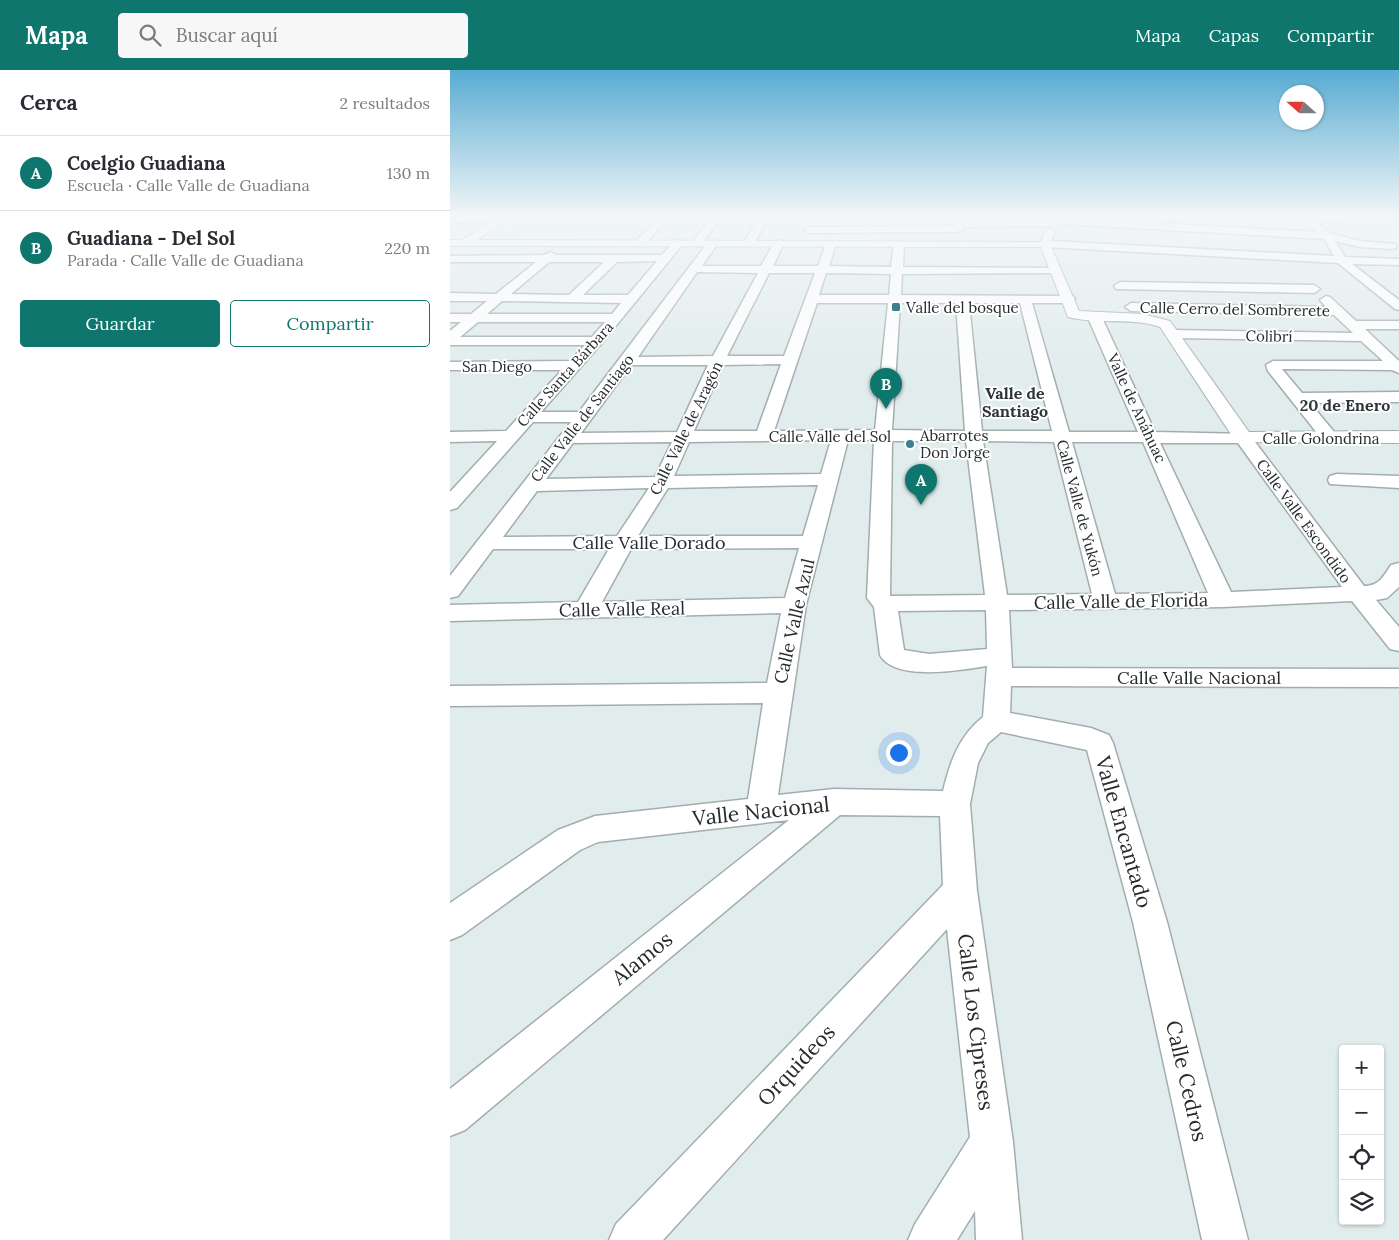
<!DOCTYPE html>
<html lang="es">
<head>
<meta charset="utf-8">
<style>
  body { margin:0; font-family:Lora,serif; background:#f7f7f7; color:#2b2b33 }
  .controls { position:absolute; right:15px; bottom:15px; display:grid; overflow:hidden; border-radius:5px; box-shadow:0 1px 4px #0004 }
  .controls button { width:45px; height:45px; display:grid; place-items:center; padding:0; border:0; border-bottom:1px solid #e1e1e2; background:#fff; color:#2b2b33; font:25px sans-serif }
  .compass { position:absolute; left:829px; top:15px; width:45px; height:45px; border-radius:50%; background:#fff; box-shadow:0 1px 4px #0004; rotate:291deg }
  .you { position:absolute; left:448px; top:682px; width:18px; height:18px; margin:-12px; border:4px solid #fff; border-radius:50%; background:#1a73e8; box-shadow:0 0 0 8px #1a73e833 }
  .badge { display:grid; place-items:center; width:32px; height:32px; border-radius:50%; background:#0f766e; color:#fff; font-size:16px; font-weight:700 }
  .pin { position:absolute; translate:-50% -41px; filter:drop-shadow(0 1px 2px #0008) }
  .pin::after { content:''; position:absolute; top:26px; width:18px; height:15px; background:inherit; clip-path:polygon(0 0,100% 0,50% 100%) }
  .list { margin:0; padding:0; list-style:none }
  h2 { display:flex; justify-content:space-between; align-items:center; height:65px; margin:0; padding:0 20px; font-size:21px }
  h2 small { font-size:16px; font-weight:400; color:#7c7c81 }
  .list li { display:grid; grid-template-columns:32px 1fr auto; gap:15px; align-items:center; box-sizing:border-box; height:75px; padding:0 20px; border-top:1px solid #e1e1e2 }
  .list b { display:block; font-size:19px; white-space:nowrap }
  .list p { margin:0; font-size:16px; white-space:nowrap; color:#7c7c81 }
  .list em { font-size:16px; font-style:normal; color:#7c7c81 }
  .actions { display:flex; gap:10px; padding:15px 20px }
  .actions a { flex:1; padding:11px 0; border:1px solid #0f766e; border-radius:5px; text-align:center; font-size:18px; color:#0f766e }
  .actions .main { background:#0f766e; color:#fff }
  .icon { flex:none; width:28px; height:28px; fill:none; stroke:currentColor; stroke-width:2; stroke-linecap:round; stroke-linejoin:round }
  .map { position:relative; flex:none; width:949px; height:1170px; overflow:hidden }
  header { display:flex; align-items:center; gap:30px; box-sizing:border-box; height:70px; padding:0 25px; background:#0f766e; color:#fff }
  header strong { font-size:24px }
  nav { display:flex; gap:28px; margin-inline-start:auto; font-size:18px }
  .search { width:350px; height:45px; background:#f7f7f7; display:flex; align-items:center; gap:12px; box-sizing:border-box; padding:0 18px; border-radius:5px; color:#7c7c81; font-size:19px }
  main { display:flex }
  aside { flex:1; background:#fff }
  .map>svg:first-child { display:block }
</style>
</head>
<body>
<header>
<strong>Mapa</strong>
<div class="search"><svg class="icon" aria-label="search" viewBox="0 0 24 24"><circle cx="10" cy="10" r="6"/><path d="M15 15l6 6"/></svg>Buscar aquí</div>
<nav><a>Mapa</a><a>Capas</a><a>Compartir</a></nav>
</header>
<main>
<aside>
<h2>Cerca<small>2 resultados</small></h2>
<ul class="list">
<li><span class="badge">A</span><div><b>Coelgio Guadiana</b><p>Escuela · Calle Valle de Guadiana</p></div><em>130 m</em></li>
<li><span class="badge">B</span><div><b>Guadiana - Del Sol</b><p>Parada · Calle Valle de Guadiana</p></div><em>220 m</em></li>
</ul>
<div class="actions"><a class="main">Guardar</a><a>Compartir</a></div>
</aside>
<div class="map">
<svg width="949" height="1170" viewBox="0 0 949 1170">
  <rect width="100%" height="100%" fill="#e1eced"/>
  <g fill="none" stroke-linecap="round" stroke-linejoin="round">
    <g stroke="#a3adaf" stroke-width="3">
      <g id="street">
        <polygon points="29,145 61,145 62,146 57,149 0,153 0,147"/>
        <path d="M110,145H172C163,152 119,152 110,145Z"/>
        <polygon points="212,145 222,145 194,175 186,175 186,171"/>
        <polygon points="263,145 273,145 251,175 243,175 242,173"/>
        <polygon points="310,145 320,145 303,175 295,175 294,173"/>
        <polygon points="603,145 613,145 613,148 867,162 847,145 949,145 949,150 865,151 881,164 910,171 946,174 946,178 942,179 910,177 885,171 895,187 949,189 949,195 902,194 949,230 949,240 945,239 888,193 595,177 590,174 595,162 600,159 605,162 601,171 884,186 874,169 611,154 606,156 512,157 514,159 509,162 359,163 354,160 359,157 505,156 505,152 508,151 604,150"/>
        <path d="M228,170L232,171V175L151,274L91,342H129L259,171H267L268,173L252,196H311L324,173L329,170L334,173L323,196H368L376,174L381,171L386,174L379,196L441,197L444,174L449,171L454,174L453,197L604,198L608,199V203L452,204L451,225L623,226L625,229L619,233H582L619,362H688L638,248L645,244L652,248L705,362L799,364L914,516C929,516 933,507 941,495L949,493V517L937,528L926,530L949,557V581L940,579L902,531L773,537L559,540L562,598L949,599V617L561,616L560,643L641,658L659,665L663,673L717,852L798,1170H752L683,852L637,680L551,662L538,673L528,693L520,734L527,821L563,1072L572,1170H526L525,1141L507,1170H458L465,1154L520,1067L497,859L213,1170H159L166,1154L493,815L490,746L390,745L15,1060L0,1066V1019L339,750L148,772L130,780L12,865L0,870V833L108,760L145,746L298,729L313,633L0,636V616L317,613L331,543L0,551V535L128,532L159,479H43L8,526L0,528V506L121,352H83L7,438L0,440V422L47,371L0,372V362L56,361L112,300H0V292L120,291L135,275H0V261L11,252H0V244H21L37,231H0V223L46,224L86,192H0V186L94,185L101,182L106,185H212L224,171ZM207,191L178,225H133L167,192ZM99,192H154L119,225L61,224ZM247,202L308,203L263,286L188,287ZM319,203H365L334,286H277ZM376,203L441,204L439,225H369ZM52,231L171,233L162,244H37ZM367,233H438L425,360L324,361ZM450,233H506L515,361L442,360ZM519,233H570L602,361H532ZM28,252H155L142,267H10ZM331,294L307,361H244L273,295ZM181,295H258L227,362L131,363ZM381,370L371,404L224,406L239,372ZM398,370H424L417,528L424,537L430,585C445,612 511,600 537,596L533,647C509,666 500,692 493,721L384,719L328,725L356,535ZM442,371H516L535,525L440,526ZM533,371L604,372L642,524L557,525ZM222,372L205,407L96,409L123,373ZM622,372H693L758,523L665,524ZM710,373H788L892,517L781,522ZM368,415L353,466H188L218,418ZM199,418L167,466L53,467L87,421ZM349,478L335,528L152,532L181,479ZM536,540L537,579L479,584L454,580L448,541Z"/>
        <polygon points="670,212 864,215 870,219 864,223 666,219 664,216"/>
        <polygon points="876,226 880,227 906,251 949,251 949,259 915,259 949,291 949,303 942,300 832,299 852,323 949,322 949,332 860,333 890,369 887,373 875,373 818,301 816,295 823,291 933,291 911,271 723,268 716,264 723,260 903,263 884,245 681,241 675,237 681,233 876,237 870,230"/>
        <polygon points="887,404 949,406 949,418 880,414 878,410 880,406"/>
      </g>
    </g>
    <g stroke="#a3adaf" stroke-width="2">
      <path id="secondary" d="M52,145H64L27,170L599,172L629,241L693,244L720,251L799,362L949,361V373L786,372L710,257C681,247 648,255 618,247L591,177L0,176V170H12Z"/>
    </g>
    <use href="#street" fill="#fff" fill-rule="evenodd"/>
    <use href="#secondary" fill="#fff" fill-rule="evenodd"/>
  </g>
  <linearGradient id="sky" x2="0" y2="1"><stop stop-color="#58abd2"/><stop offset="0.47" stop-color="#f2f6f7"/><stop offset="1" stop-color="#f2f6f7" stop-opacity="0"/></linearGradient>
  <rect width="949" height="309" fill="url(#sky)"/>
  <g fill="#3b808c" stroke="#fff" stroke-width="2">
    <rect x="441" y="232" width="10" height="10" rx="2.5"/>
    <circle cx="460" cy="374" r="5"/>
  </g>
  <g text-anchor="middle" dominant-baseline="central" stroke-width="4" stroke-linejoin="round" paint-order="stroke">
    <g font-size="15" fill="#272b2c" stroke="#fff" text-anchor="start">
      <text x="456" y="237">Valle del bosque</text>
      <text x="470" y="365">Abarrotes<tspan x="470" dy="17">Don Jorge</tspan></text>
    </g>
    <g font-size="15" fill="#272b2c" stroke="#fff">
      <text transform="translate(785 239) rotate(1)">Calle Cerro del Sombrerete</text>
      <text transform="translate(819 266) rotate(1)">Colibrí</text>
      <text x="47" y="296">San Diego</text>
      <text transform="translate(115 304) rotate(-48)">Calle Santa Bárbara</text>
      <text transform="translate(687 338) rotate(65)">Valle de Anáhuac</text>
      <text transform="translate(132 348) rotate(-52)">Calle Valle de Santiago</text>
      <text transform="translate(236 358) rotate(-64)">Calle Valle de Aragón</text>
      <text x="380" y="366">Calle Valle del Sol</text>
      <text x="871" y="368">Calle Golondrina</text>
      <text transform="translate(630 438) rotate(75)">Calle Valle de Yukón</text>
      <text transform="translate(854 451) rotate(54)">Calle Valle Escondido</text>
    </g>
    <g font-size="16" font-weight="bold" fill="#2d3537" stroke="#fff">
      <text x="565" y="323">Valle de<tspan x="565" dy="18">Santiago</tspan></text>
      <text x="895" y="335">20 de Enero</text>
    </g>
    <g font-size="18" fill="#272b2c" stroke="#fff">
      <text x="199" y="472">Calle Valle Dorado</text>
      <text transform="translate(671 531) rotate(-1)">Calle Valle de Florida</text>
      <text transform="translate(172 539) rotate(-1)">Calle Valle Real</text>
      <text transform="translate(344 551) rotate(-77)">Calle Valle Azul</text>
      <text x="749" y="607">Calle Valle Nacional</text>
    </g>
    <g font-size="21" fill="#272b2c" stroke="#fff">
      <text transform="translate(311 741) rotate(-6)">Valle Nacional</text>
      <text transform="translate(674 762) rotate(74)">Valle Encantado</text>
      <text transform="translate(192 888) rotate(-39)">Alamos</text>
      <text transform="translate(526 952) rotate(83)">Calle Los Cipreses</text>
      <text transform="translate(346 995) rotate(-47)">Orquideos</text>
      <text transform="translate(737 1011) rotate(77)">Calle Cedros</text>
    </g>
  </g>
</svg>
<div class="controls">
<button>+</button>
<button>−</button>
<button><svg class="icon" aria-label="locate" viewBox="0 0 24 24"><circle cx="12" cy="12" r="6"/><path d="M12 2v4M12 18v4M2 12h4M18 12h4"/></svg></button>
<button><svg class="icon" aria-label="layers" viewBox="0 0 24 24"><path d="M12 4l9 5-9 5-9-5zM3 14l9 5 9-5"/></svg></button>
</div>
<svg class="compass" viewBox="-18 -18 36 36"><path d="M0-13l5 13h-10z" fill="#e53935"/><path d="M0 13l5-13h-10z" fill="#7c7c81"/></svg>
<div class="you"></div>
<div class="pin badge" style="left:471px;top:435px">A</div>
<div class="pin badge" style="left:436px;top:339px">B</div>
</div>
</main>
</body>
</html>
